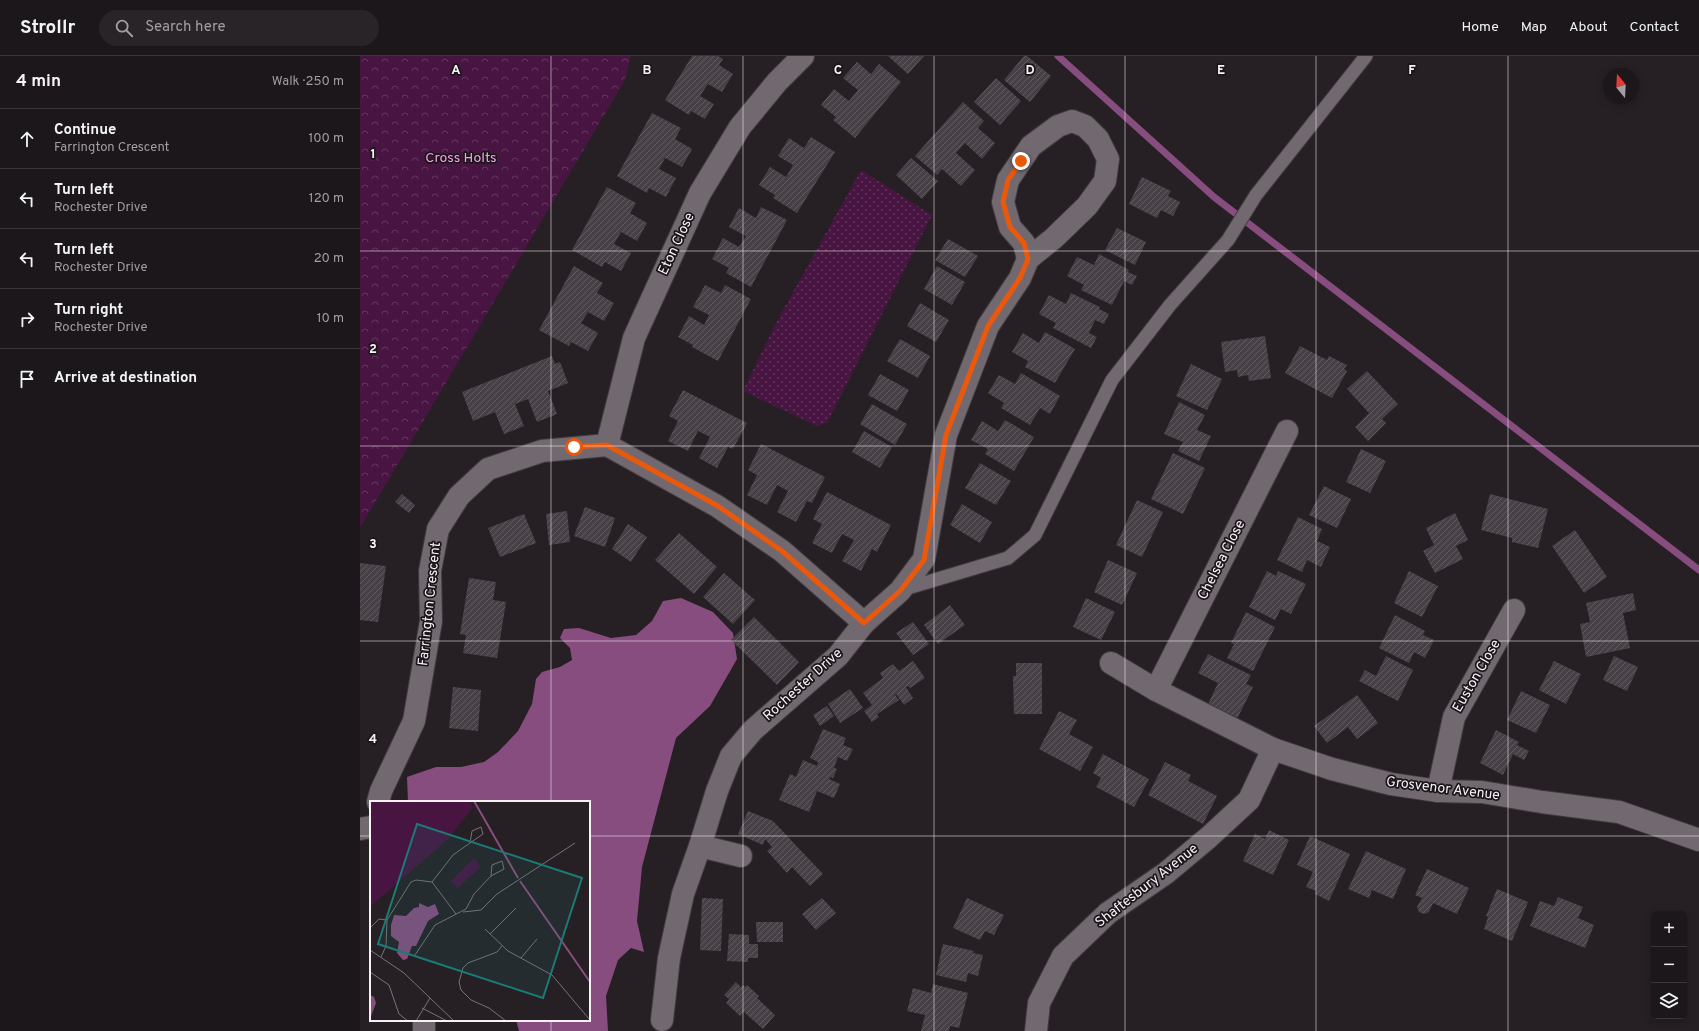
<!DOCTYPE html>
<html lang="en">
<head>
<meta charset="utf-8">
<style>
  body { margin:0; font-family:Overpass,sans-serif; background:#292428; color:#f1f3f6 }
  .controls { position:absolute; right:12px; bottom:12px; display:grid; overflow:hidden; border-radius:6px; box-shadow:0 2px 10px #0003 }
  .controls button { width:36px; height:36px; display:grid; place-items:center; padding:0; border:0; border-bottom:1px solid #3a363a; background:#1c171b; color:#f1f3f6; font:20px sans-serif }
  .compass { position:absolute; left:1243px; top:12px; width:36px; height:36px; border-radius:50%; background:#1c171b; box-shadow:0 2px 10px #0003; rotate:342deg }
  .stop { position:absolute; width:12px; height:12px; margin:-9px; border:3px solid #ea580c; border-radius:50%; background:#fff }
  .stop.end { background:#ea580c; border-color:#fff; box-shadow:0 1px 4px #0008 }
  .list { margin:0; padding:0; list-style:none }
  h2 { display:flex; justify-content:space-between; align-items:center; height:52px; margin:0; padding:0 16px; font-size:17px }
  h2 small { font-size:13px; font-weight:400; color:#a09fa3 }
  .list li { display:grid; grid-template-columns:26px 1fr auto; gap:12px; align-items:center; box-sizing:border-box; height:60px; padding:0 16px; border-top:1px solid #3a363a }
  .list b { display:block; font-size:15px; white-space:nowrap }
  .list p { margin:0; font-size:13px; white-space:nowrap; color:#a09fa3 }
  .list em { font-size:13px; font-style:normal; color:#a09fa3 }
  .icon { flex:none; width:22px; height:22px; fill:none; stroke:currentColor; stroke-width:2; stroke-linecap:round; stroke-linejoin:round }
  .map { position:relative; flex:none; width:1339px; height:975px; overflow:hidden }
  header { display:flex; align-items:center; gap:24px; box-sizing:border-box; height:56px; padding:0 20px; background:#1c171b; border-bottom:1px solid #3a363a }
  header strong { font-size:19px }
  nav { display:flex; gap:22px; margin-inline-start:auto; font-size:14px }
  .search { width:280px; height:36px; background:#292428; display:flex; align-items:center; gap:10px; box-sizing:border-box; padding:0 14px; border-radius:22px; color:#a09fa3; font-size:15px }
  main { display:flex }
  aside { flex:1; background:#1c171b }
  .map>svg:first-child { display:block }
</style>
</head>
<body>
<header>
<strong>Strollr</strong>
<div class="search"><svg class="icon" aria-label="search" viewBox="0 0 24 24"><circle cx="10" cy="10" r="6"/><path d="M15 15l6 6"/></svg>Search here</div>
<nav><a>Home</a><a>Map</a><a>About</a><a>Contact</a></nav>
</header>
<main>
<aside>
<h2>4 min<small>Walk · 250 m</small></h2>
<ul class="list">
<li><svg class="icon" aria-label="ahead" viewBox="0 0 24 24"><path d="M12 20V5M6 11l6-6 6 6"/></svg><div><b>Continue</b><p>Farrington Crescent</p></div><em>100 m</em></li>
<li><svg class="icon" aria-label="left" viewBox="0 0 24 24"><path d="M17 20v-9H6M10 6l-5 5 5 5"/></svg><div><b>Turn left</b><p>Rochester Drive</p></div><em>120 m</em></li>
<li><svg class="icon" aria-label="left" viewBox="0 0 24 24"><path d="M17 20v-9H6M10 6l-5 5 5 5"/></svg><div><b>Turn left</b><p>Rochester Drive</p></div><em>20 m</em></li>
<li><svg class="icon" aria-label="right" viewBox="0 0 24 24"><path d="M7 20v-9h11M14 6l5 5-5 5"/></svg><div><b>Turn right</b><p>Rochester Drive</p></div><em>10 m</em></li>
<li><svg class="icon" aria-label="arrive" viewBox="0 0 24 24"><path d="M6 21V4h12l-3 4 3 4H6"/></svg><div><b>Arrive at destination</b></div></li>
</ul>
</aside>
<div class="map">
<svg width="1339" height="975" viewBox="0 0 1339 975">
  <defs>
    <pattern id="grass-dots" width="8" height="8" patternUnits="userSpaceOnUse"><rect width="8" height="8" fill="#481542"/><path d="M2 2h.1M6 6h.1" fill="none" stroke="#63385e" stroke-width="1.8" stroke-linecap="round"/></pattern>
    <pattern id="forest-crowns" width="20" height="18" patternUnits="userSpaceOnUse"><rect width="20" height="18" fill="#481542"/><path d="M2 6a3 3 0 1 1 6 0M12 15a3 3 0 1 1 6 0" fill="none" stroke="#63385e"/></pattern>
    <pattern id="building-hatch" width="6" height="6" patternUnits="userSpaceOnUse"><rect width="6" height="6" fill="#474046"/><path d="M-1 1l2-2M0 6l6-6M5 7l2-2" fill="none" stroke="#625c61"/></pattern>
  </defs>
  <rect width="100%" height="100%" fill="#261f24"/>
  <polygon fill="url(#grass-dots)" points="501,114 572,159 467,367 457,370 383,335 416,267"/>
  <polygon fill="url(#forest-crowns)" points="0,0 271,0 265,24 0,472"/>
  <polygon fill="#884d7f" points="321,542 353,556 373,577 377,603 350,650 316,682 282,811 277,865 284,896 271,892 258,904 246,940 248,975 159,975 156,964 229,964 229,746 48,746 47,721 76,711 101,711 124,706 138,696 158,675 172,648 176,623 182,616 200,611 212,604 210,592 200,582 204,573 219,572 251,582 276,579 292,565 303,545"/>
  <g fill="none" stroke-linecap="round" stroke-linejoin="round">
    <polyline stroke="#884d7f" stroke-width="7" points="698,0 854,141 1339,514"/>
  </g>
  <g fill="url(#building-hatch)">
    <polygon points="332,0 358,0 363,3 359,9 373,18 362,36 348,28 340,40 354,48 345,63 331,55 329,59 305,44"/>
    <polygon points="528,0 564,0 548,18"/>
    <polygon points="664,0 667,0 691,20 670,46 644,24"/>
    <polygon points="497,6 511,18 519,8 541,26 495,82 473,64 476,61 461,49 474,33 489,45 498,34 483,22"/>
    <polygon points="636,22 661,45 640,69 614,46"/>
    <polygon points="603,46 624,65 618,72 635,87 622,103 605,87 596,97 615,114 601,130 582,113 577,119 555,100"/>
    <polygon points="292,57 321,72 315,83 332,93 322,111 305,102 299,113 316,122 306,141 289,132 287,137 257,120"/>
    <polygon points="451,81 475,96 437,157 413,142 415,139 399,129 410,111 426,121 433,109 418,100 429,82 444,92"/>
    <polygon points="551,102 578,125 562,143 536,119"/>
    <polygon points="782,121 811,135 808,140 820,146 813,160 801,154 797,162 769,148"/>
    <polygon points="247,131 276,147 270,157 287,167 277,185 261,176 254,188 271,197 261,215 245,206 242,211 212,194"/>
    <polygon points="401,151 427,164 391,231 366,217 369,212 352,203 363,182 379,191 386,180 369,171 379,152 396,162"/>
    <polygon points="757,172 786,186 775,209 745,194"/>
    <polygon points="588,183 618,200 605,221 575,204"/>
    <polygon points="739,198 769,214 768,216 777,220 772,229 764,225 752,249 721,234 724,229 707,220 717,201 734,209"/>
    <polygon points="214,210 243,227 237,237 254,247 244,265 228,256 221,267 238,277 228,295 211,286 209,290 179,274"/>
    <polygon points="577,210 605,226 592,249 564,233"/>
    <polygon points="345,229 361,237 365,229 391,243 358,305 332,291 333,289 318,281 329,260 344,269 349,259 333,251"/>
    <polygon points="711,237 740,251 739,253 749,258 744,268 735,264 729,277 737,281 731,292 693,272 696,267 679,258 689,239 706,248"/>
    <polygon points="560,247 589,264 576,286 547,270"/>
    <polygon points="685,276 715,293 695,327 665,311 668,305 652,296 663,277 679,287"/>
    <polygon points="905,280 911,322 889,325 888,319 878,321 877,314 865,316 861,286"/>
    <polygon points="540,283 570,300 558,322 527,305"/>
    <polygon points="940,290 967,304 969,300 987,309 984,313 987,315 972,342 925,317"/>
    <polygon points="192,300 195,308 200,306 208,327 188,335 197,358 177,366 168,343 155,348 164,370 144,378 135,356 113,365 102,336"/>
    <polygon points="831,308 862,323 847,354 816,340"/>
    <polygon points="1007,315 1038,348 1022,363 1026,367 1008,385 995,371 1009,357 987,333"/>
    <polygon points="661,317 700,340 690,358 680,352 670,369 641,352 644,347 628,337 639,319 655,328"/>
    <polygon points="520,318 549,334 537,355 508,339"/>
    <polygon points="323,334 387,367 373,393 368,391 357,412 339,402 350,381 338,375 328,395 308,385 318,365 309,360"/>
    <polygon points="819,346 845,359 837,374 851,380 839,405 818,395 823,386 804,378"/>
    <polygon points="512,348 547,368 535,389 500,368"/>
    <polygon points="645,364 674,381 654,415 625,398 628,393 611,384 622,365 638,375"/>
    <polygon points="504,375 532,391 520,412 492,396"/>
    <polygon points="401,388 465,421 452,447 447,445 436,466 417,456 428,435 417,429 407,449 387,439 397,419 388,414"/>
    <polygon points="1001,393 1026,405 1010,437 986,426"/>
    <polygon points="813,397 845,412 823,458 791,443"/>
    <polygon points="620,407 651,425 636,449 605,432"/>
    <polygon points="964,430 991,443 977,472 949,459"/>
    <polygon points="467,436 531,469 517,496 512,493 501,515 482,505 494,484 482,478 472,497 452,487 462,468 453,463"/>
    <polygon points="42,438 55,449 49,457 35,446"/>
    <polygon points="1130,438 1188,453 1178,492 1152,486 1152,482 1121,474"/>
    <polygon points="777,444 803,456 782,501 756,489"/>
    <polygon points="602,448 632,466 620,487 590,469"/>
    <polygon points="225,451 255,462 245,491 214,480"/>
    <polygon points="207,455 210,486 189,489 186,458"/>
    <polygon points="1095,457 1108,484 1096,490 1103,503 1075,517 1063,495 1074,489 1066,472"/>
    <polygon points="164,458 176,487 140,501 128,472"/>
    <polygon points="938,461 962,473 957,485 970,491 961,511 947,504 942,516 917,504"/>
    <polygon points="268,468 287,481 271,506 252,493"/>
    <polygon points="1215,474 1247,521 1224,537 1192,490"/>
    <polygon points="319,477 357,511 334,538 295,504"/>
    <polygon points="748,504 777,517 762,549 734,536"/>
    <polygon points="0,507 26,510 18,566 0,564"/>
    <polygon points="907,515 916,520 918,515 946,528 931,558 921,553 915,564 889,551"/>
    <polygon points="1049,515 1078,530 1062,561 1034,547"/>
    <polygon points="364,517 395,544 373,568 343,541"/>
    <polygon points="109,522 136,526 133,544 146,546 137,602 103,597 106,579 100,578"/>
    <polygon points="1273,537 1276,554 1263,557 1270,592 1226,601 1220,568 1230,566 1226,547"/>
    <polygon points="726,542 755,556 741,584 713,571"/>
    <polygon points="590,549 605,569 578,588 564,569"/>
    <polygon points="886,556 915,571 893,615 867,602 874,588 871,587"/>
    <polygon points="1035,559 1065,575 1063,579 1074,584 1065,602 1054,596 1049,607 1019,592"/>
    <polygon points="394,561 439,606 417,629 371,584"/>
    <polygon points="553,566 569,588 553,599 536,577"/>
    <polygon points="848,598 891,619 886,628 893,631 877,663 848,648 858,627 838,617"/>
    <polygon points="1026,600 1053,614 1038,645 999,625 1005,614 1016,620"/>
    <polygon points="1254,600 1278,611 1267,635 1243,624"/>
    <polygon points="553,605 565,622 550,632 548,630 546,631 553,642 544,649 536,638 535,639 539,644 517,658 519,661 512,666 504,655 512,649 503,637 523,622 520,617 533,608 539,615"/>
    <polygon points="1194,605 1221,618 1206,648 1179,634"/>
    <polygon points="656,607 682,607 682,658 654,658 653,620 656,620"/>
    <polygon points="93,631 121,634 118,675 89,672"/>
    <polygon points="490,633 503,652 480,667 468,648"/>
    <polygon points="1161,635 1190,649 1176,677 1147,664"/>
    <polygon points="997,639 1018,667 997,683 988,671 967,687 954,670"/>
    <polygon points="467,650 474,660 460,670 453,659"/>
    <polygon points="699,655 717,664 709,678 733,691 720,715 679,693"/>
    <polygon points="463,673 486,682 483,689 493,693 487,705 478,701 474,712 477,713 473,722 470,721 469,723 480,728 474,742 457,735 449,756 419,744 430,718 436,721 443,704 457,710 458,706 450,702"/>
    <polygon points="1136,674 1159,686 1157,689 1169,695 1164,704 1153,698 1143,719 1120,707"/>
    <polygon points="743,698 789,723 774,751 736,731 741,722 733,717"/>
    <polygon points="805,706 831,719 828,725 857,740 843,768 788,739"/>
    <polygon points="388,755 413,765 463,818 450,830 432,811 427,817 407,795 412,791 405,783 403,789 378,778"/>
    <polygon points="909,774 929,784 913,819 883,805 895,778 905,783"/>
    <polygon points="950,780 990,798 969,845 955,838 956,835 946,831 953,816 937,809"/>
    <polygon points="1006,795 1046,813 1033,843 1012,834 1009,842 988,833"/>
    <polygon points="1067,813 1109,832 1097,858 1073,847 1069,856 1064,858 1059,856 1057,851 1062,842 1055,839"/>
    <polygon points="1137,833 1168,846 1152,885 1124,873 1128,861 1126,860"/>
    <polygon points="1198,841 1223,851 1218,862 1234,869 1225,892 1170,870 1180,845 1194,850"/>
    <polygon points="342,842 363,843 361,895 340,894"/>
    <polygon points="462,842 476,857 456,874 442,858"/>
    <polygon points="607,842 644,859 634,879 625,875 620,884 593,872"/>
    <polygon points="396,866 423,866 423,886 397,886"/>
    <polygon points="369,878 389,879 389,888 398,888 398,902 388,902 388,906 367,905"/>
    <polygon points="583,888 614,895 613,897 623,899 618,920 608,917 606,926 576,919"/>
    <polygon points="376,926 381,931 383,929 385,931 387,929 399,940 397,942 415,959 403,973 384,956 380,960 366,947 369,943 364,939"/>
    <polygon points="573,928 608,937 599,972 590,970 589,975 561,975 565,959 547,955 553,932 571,937"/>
  </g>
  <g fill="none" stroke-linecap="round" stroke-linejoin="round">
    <g stroke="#423c41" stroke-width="15">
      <polyline id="service" points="541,534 648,502 675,479 752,324 810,249 868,184 896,139 1006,0"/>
    </g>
    <g stroke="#423c41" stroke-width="24">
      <g id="minor">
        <polyline points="247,389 274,282 340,137 380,71 417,26 443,0"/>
        <polyline points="751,607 796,634 913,693 972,713 1031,728 1078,735 1122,736 1182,746 1259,756 1339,784"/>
        <polyline points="796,634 927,375"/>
        <polyline points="1078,735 1094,661 1154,554"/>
        <polyline points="18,746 21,735 54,665 71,565 70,515 78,473 99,440 128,413 182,395 247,389 357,450 422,495 504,567"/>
        <polyline points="0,773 11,771"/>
        <polyline points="340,790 381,800"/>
        <polyline points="302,964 309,902 323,838 340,790 357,735 371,700 393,674 478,600 504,567 540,535 564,503 586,379 628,270 660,222 668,203 664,187 650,171 643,146 648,124 671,90 698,70 712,65 725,70 738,83 748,103 745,125 727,150 694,182 668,203"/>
        <polyline points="64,975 64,964"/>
        <polyline points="676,975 679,947 703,900 748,857 806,817 849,781 889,744 913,693"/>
      </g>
    </g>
    <use href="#service" stroke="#71696f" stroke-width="13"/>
    <use href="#minor" stroke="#71696f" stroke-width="22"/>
  </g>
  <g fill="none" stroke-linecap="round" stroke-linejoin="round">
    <polyline stroke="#ea580c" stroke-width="5" points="214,391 247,389 358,450 422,495 504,567 540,535 564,504 586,379 628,270 660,222 668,203 664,187 650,171 643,146 648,124 661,105"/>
  </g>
  <path fill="none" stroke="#f5f1f4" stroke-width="1" stroke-opacity="0.55" d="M191,0V746M383,0V975M574,0V975M765,0V975M956,0V975M1148,0V975M0,195H1339M0,390H1339M0,585H1339M0,780H11M229,780H1339M191,964V975"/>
  <g text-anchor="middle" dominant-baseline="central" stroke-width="3.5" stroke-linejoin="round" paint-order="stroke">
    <g font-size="14" fill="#f7a1e9" stroke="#1c161b">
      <text x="101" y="102">Cross Holts</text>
    </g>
    <g font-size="14" fill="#f5f1f4" stroke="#1c161b">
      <text transform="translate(317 188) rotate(-65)">Eton Close</text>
      <text transform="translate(862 504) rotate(-63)">Chelsea Close</text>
      <text transform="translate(70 548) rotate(-84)">Farrington Crescent</text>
      <text transform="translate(1117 620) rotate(-60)">Euston Close</text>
      <text transform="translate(443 629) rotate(-42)">Rochester Drive</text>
      <text transform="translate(1083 733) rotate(7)">Grosvenor Avenue</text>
      <text transform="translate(787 830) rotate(-38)">Shaftesbury Avenue</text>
    </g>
  </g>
  <g transform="translate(10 745)">
    <rect width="220" height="220" fill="#261f24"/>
    <path d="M0,0H6L11,7L0,16ZM104,57L111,66L88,87L81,80Z" fill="#481542"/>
    <path d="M6,0H100L103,6L79,37L0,106V16L11,7Z" fill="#481542"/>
    <path d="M49,102L58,106L65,103L69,113L58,120L46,145H42L37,158L33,159L27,152L29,141L21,135V124L24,114L36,115L44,107L49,106ZM0,194L4,196L6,202L0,218Z" fill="#884d7f"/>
    <path fill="none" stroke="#884d7f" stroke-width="2" d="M104,0L148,77M150,80L220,181"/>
    <path fill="none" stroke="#797377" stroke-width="1" d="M62,81L83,54L100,42L102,30L111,26L113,33L100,42M93,111L111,109L127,93L205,42M0,127L9,118L17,119M115,128L138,150L182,174L220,219M120,133L146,107M132,145L127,151L98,162L93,167L89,181L91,189L101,199L119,207L136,220M0,149L34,172L84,220M45,154L65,124L96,108L104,93L121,75L122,64L132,60L134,68L121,75M11,156L16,145L17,119L41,81L46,79L62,81L86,113M151,157L167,138M0,171L19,184L29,213L38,220M52,207L77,220M46,220L60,197"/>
    <path fill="#1a7c75" fill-opacity="0.15" stroke="#1a7c75" stroke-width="2" d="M47,23L212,77L173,197L8,143Z"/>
    <rect width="220" height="220" fill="none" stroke="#f5f1f4" stroke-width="2"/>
  </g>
  <g font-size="13" text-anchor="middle" font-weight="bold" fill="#f5f1f4" stroke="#1c161b" stroke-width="3.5" stroke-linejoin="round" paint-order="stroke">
    <text x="96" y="18">A</text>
    <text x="287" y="18">B</text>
    <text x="478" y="18">C</text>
    <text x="670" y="18">D</text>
    <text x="861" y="18">E</text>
    <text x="1052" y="18">F</text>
    <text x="13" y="102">1</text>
    <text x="13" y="297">2</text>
    <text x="13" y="492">3</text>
    <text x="13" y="687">4</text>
  </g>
</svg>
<div class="controls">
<button>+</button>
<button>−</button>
<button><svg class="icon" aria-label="layers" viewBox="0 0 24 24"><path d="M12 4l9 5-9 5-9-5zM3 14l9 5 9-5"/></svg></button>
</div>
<svg class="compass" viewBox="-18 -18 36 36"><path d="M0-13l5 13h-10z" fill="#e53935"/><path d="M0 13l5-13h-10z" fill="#a09fa3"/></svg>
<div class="stop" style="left:214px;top:391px"></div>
<div class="stop end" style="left:661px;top:105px"></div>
</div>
</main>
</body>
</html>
